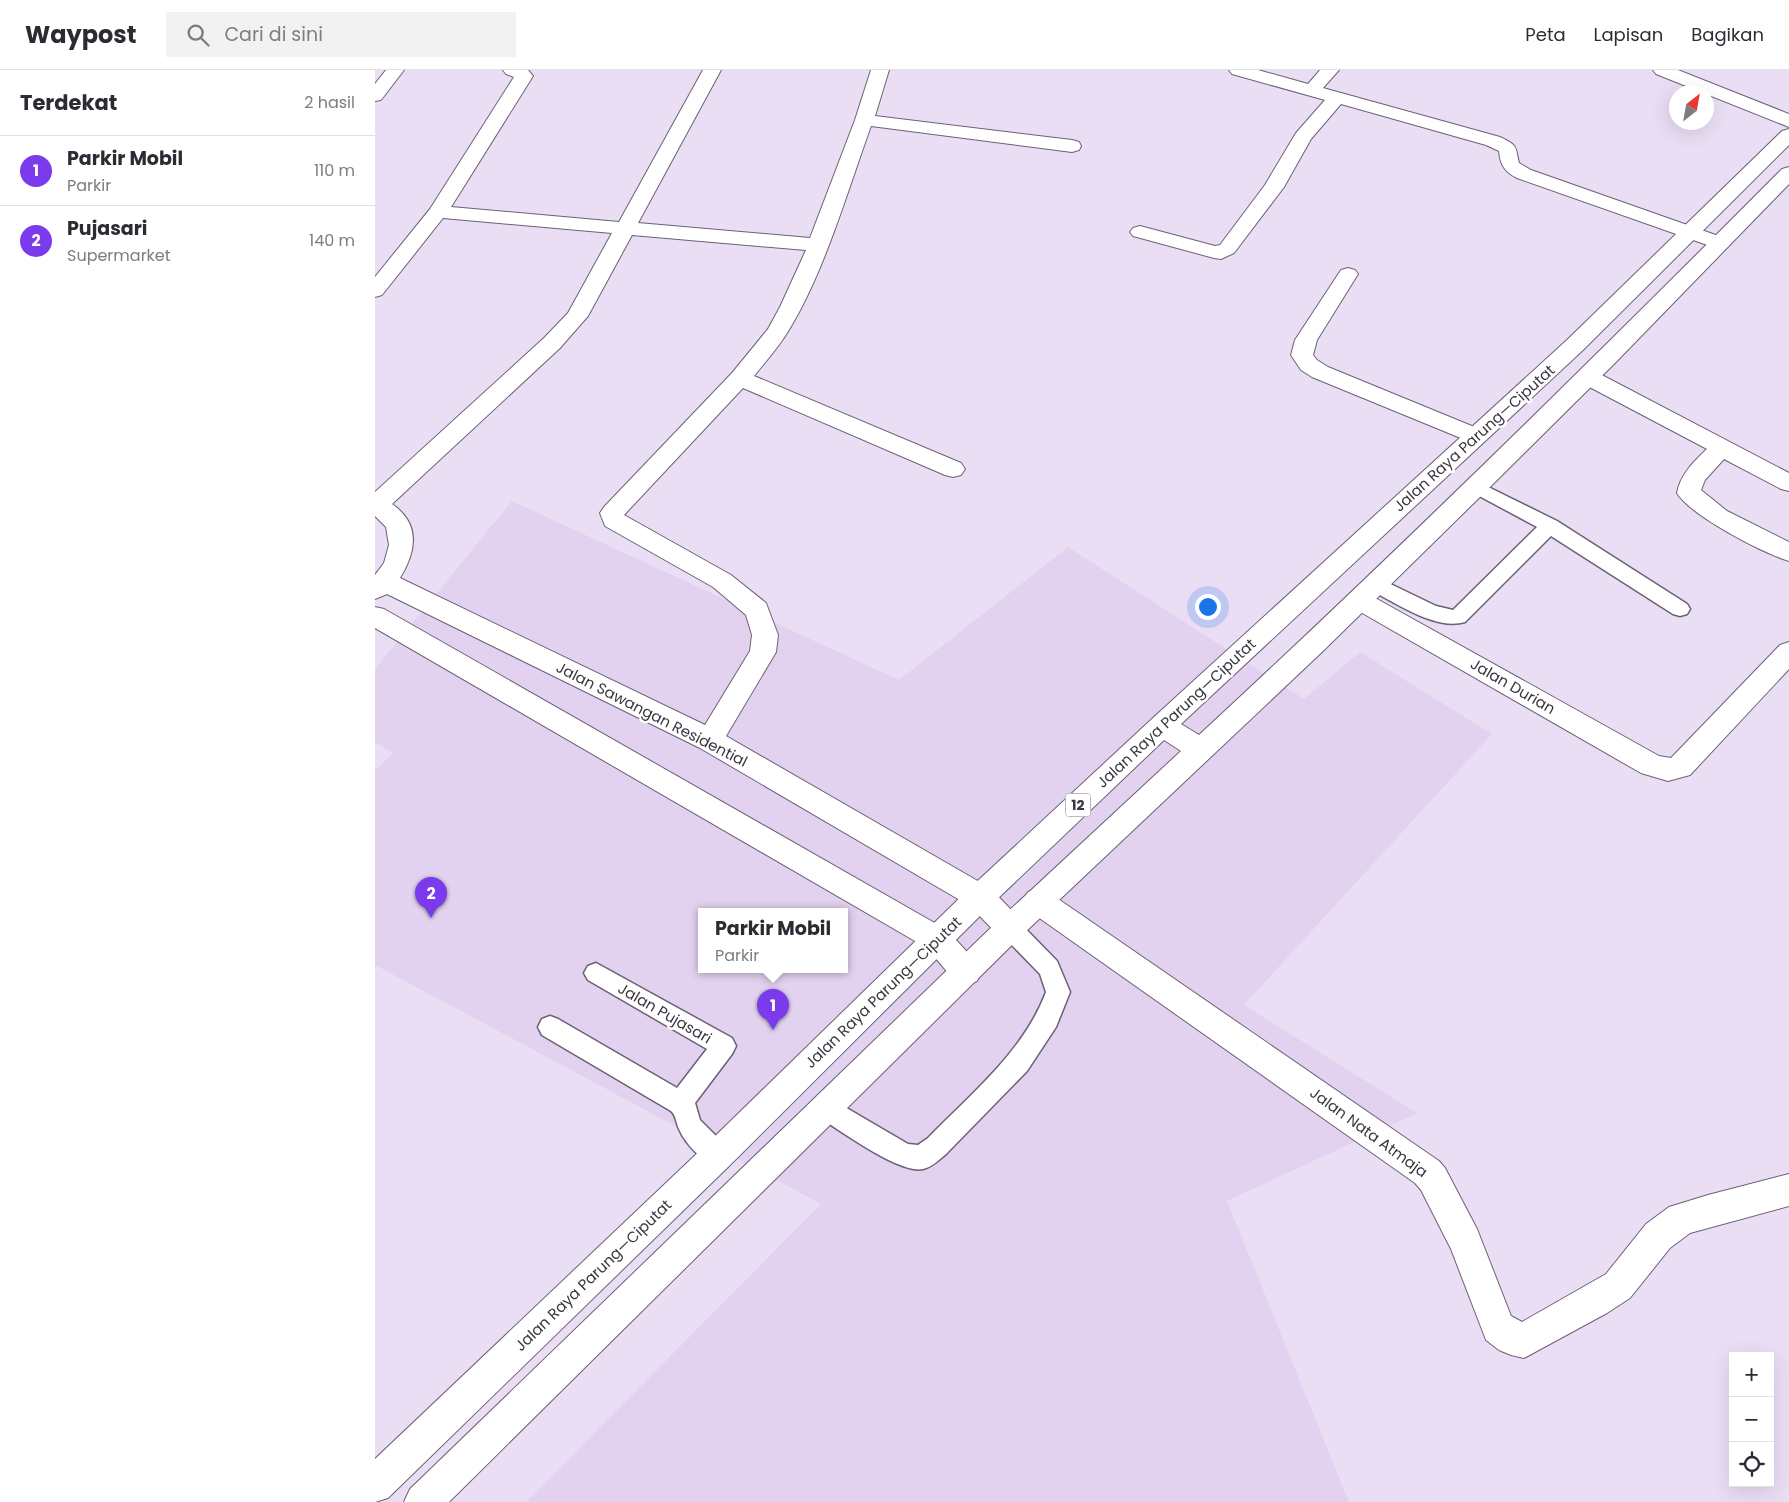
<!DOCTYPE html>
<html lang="id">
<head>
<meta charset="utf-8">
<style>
  body { margin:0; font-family:Poppins,sans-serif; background:#f2f2f3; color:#2b2b33 }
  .controls { position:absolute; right:15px; bottom:15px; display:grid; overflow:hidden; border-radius:0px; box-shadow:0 5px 20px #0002 }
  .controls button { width:45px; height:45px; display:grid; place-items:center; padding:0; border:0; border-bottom:1px solid #e1e1e2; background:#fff; color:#2b2b33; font:25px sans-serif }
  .compass { position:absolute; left:1294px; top:15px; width:45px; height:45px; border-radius:50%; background:#fff; box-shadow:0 5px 20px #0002; rotate:31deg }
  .you { position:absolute; left:832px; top:536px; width:18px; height:18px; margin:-12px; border:4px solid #fff; border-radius:50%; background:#1a73e8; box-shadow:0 0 0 8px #1a73e833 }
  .badge { display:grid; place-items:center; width:32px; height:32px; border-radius:50%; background:#7c3aed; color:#fff; font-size:16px; font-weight:700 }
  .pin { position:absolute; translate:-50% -41px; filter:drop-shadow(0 1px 2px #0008) }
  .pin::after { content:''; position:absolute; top:26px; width:18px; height:15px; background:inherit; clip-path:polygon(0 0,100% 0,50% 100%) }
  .popup { position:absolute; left:323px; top:838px; width:150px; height:65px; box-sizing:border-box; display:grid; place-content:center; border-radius:0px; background:#fff; filter:drop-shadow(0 1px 4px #0005); font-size:16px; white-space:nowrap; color:#7c7c81 }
  .popup b { font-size:19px; color:#2b2b33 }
  .popup::after { content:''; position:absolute; left:50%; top:100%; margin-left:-10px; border:10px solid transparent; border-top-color:#fff }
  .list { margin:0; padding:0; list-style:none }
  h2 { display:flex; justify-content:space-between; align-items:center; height:65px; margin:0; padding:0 20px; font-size:21px }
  h2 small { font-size:16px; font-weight:400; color:#7c7c81 }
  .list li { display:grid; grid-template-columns:32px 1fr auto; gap:15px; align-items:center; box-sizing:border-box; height:70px; padding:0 20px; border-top:1px solid #e1e1e2 }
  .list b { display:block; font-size:19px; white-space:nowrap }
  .list p { margin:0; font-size:16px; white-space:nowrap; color:#7c7c81 }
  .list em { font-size:16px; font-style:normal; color:#7c7c81 }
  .icon { flex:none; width:28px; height:28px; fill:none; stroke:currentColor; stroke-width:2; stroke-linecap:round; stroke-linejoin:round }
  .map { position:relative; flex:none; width:1414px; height:1432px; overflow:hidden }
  header { display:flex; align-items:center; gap:30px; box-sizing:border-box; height:70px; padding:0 25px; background:#fff; border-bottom:1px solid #e1e1e2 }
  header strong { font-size:24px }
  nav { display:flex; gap:28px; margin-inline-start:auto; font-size:18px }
  .search { width:350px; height:45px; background:#f2f2f3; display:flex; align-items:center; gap:12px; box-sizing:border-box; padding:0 18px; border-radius:0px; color:#7c7c81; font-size:19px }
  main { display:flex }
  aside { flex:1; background:#fff }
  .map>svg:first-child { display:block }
</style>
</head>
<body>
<header>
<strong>Waypost</strong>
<div class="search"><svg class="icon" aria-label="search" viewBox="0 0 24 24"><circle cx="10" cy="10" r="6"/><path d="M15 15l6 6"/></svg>Cari di sini</div>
<nav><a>Peta</a><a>Lapisan</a><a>Bagikan</a></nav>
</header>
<main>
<aside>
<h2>Terdekat<small>2 hasil</small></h2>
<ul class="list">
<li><span class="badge">1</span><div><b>Parkir Mobil</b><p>Parkir</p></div><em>110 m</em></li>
<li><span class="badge">2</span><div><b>Pujasari</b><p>Supermarket</p></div><em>140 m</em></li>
</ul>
</aside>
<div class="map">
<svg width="1414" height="1432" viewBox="0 0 1414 1432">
  <rect width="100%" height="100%" fill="#eadef5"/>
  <path fill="#e2d2ef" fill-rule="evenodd" d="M137,431L524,610L693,477L929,629L985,582L1117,664L869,935L1042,1043L852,1131L974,1432H151L446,1134L0,895V701L18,683L0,672V599ZM327,841H469V899H327Z"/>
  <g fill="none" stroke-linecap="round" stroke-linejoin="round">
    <g stroke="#6b6175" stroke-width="3">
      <g id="service">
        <path d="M1101,411L1182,451L1312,534L1315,539L1312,544L1305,546L1298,544L1176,466L1090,552C1061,561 1019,532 994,519L991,514L994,509L1001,507L1061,536L1078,540L1162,457L1095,421L1092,417L1095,413Z"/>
        <path d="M635,848L643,851L682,891L695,922L681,957L652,1001L571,1084C564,1090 557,1097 548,1099C524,1104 465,1060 442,1046L439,1038L442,1030L451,1026L533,1074L543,1075L553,1068C597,1023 649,981 671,922L665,904L627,865L624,858L627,851Z"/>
        <path d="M221,893L357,968L361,976L357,984L320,1033L325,1050L352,1077L356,1085L352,1093L343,1097C327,1091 311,1075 304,1059C301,1053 301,1045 296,1041L167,965L163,957L167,949L175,946L183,949L302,1018L332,979L213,910L209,903L213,896Z"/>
      </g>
    </g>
    <g stroke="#6b6175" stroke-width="2">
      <g id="minor">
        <polygon points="11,0 29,0 6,30 0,31 0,14"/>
        <path d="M128,0H153L158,6L76,137L244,152L328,0H346L263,153L435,168L480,50L496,0H514L500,46L697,70L704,72L706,76L704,80L697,82L496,56C472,122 449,204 412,263C403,278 390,292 379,306L586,393L590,399L586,405L578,407L570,405L368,318L249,445L356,505L391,533L403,565L401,582L351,666L615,818L645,849L650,858L645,867L635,871L625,867L595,836L325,678L12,524L0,529V505L9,493L14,475L11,457L0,446V422L169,268L193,243L237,163L68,148L7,225L0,227V207L55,139L139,7L131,4ZM257,165L431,180L405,237L393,259L357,303L229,437L225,443L230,456L338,517L371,545L377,565L375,581L330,655L25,508C41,482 46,454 17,434L185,278L213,246Z"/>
        <path d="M854,0H883L933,14L945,0H964L948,18L1125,67C1143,76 1140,75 1144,93L1156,100L1352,169L1355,173L1352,177L1345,179L1338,177L1142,108C1130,102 1125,95 1124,81L1111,75L966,34L936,69L909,117L859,183L846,189L839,188L758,166L755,162L758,158L765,156L840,176L845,175L890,115L921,63L950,30L857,4Z"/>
        <polygon points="1278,0 1303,0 1414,44 1414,57 1281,4"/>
        <polygon points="973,198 980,200 983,204 942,270 938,285 942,290 953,297 1109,361 1112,366 1109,371 1101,374 1093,371 937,307 926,300 916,285 920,270 966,200"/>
        <path d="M1213,300L1221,302L1414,403V421L1406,419L1349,389L1330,410L1326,420L1352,441L1414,472V491C1388,483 1316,446 1302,423C1305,405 1319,391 1332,379L1205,312L1202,307L1205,302Z"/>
        <polygon points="984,521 993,524 1284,686 1296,688 1405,575 1414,572 1414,599 1315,705 1293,711 1266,703 975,536 972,530 975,524"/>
        <polygon points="0,537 9,539 572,860 602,893 606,902 602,911 591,915 580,911 552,878 0,558"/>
        <polygon points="663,819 673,822 1064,1091 1070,1098 1102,1159 1136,1246 1147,1252 1231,1204 1271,1154 1294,1137 1333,1125 1414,1104 1414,1136 1315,1163 1295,1178 1255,1228 1232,1243 1149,1288 1136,1285 1124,1280 1111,1270 1076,1179 1046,1120 1040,1113 653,840 648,831 653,822"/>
      </g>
    </g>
    <g stroke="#6b6175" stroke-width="2">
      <path id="trunk" d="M1414,59V75L1208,280L806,654L824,665C1023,481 1216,291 1407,99L1414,97V114L1239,294L1109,423L948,581L645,867L74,1432H29L35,1419L625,849L806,681L789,670L615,836L354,1096L13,1428L0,1432V1389L332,1074L595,818L778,648L1192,270L1407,61Z"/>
    </g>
    <use href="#service" fill="#fff" fill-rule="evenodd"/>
    <use href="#minor" fill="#fff" fill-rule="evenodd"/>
    <use href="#trunk" fill="#fff" fill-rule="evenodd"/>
  </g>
  <g text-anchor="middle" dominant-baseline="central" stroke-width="5" stroke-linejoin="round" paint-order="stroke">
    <rect fill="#fff" stroke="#767279" stroke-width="1" x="690.5" y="723.5" width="25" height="23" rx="4"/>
    <g font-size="14" font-weight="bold" fill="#3b3640">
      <text x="703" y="735">12</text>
    </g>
    <g font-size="15" fill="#3b3640" stroke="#fff">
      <text transform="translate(1099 368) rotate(-42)">Jalan Raya Parung—Ciputat</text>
      <text transform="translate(1138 616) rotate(30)">Jalan Durian</text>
      <text transform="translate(801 643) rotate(-43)">Jalan Raya Parung—Ciputat</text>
      <text transform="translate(277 644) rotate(27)">Jalan Sawangan Residential</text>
      <text transform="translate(508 922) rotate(-44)">Jalan Raya Parung—Ciputat</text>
      <text transform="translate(290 943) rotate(30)">Jalan Pujasari</text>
      <text transform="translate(994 1062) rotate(36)">Jalan Nata Atmaja</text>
      <text transform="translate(218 1205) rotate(-44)">Jalan Raya Parung—Ciputat</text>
    </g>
  </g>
</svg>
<div class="controls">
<button>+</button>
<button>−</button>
<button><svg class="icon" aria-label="locate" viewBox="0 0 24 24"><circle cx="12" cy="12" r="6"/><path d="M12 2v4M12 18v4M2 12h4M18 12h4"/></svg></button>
</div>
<svg class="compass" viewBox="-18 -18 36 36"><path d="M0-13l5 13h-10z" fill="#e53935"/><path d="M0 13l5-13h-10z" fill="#7c7c81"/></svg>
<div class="you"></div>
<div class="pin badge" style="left:398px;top:960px">1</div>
<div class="popup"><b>Parkir Mobil</b>Parkir</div>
<div class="pin badge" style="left:56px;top:848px">2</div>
</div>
</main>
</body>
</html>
